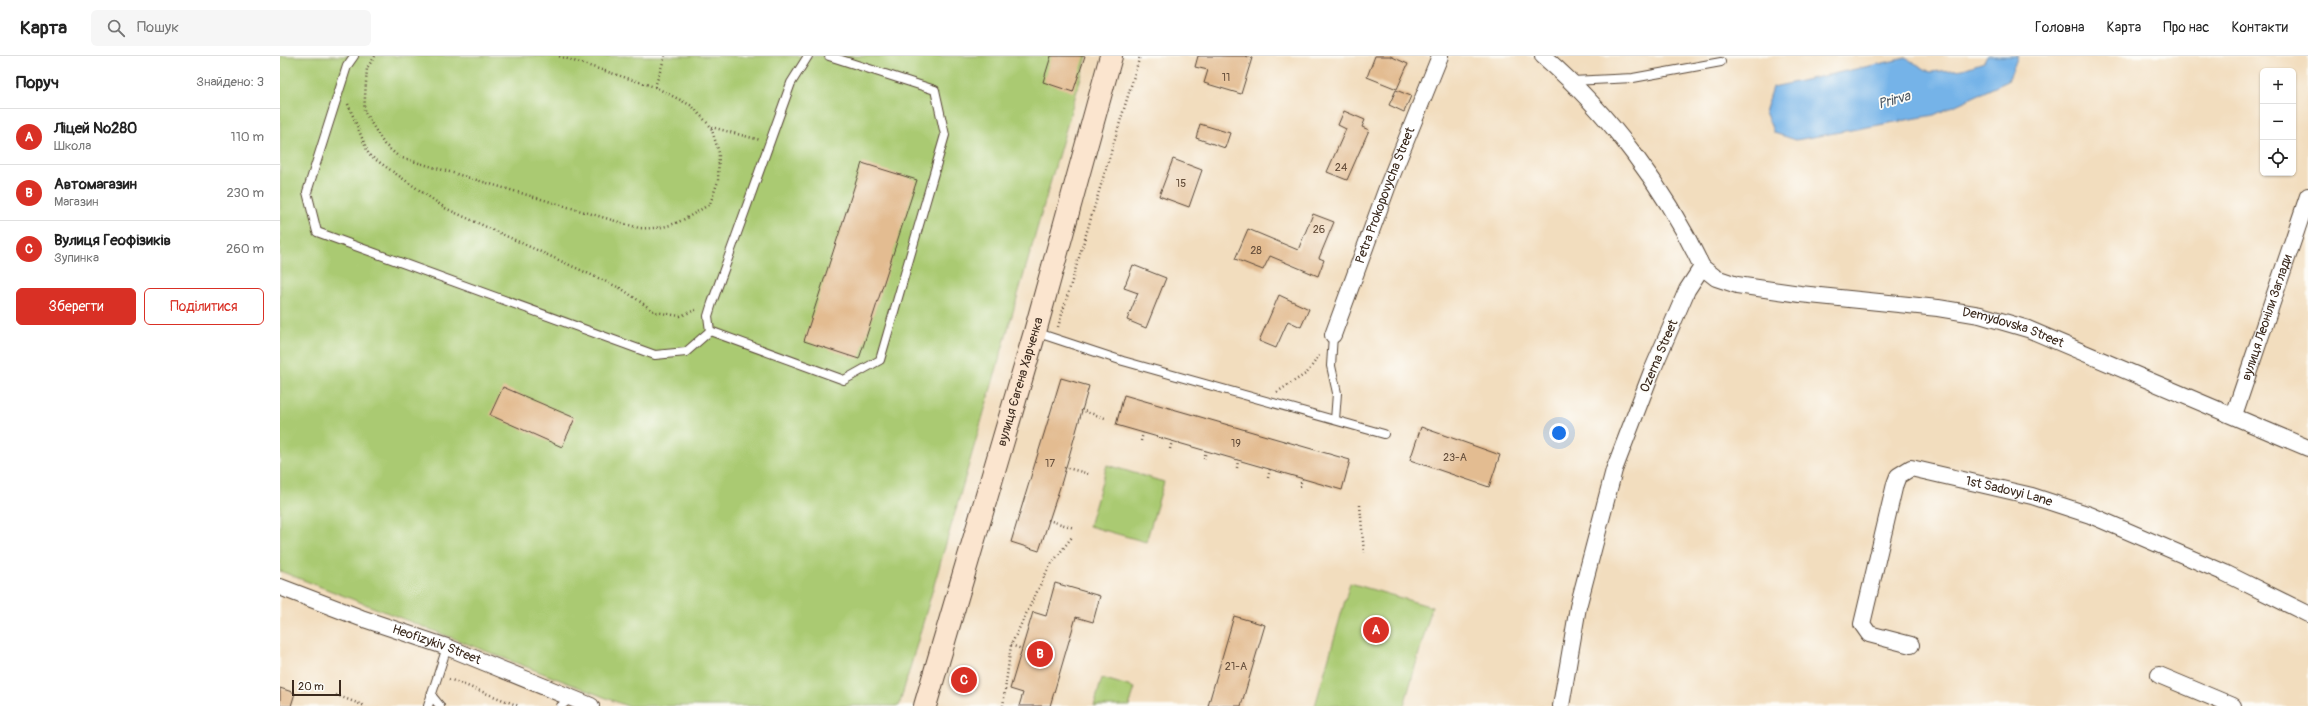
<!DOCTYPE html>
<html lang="uk">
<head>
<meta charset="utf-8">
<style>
  body { margin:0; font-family:Pangolin,sans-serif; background:#f6f6f6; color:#222 }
  .controls { position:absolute; right:12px; top:12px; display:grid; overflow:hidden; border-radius:6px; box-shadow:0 1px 3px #0004 }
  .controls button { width:36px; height:36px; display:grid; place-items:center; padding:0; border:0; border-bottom:1px solid #e0e0e0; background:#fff; color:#222; font:20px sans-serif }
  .scale { position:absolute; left:12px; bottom:10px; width:49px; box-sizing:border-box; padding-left:4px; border:2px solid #3b2a1e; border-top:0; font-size:11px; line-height:14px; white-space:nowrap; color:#3b2a1e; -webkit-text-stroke:3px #fdfcf7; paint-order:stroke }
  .you { position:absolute; left:1279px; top:377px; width:14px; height:14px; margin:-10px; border:3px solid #fff; border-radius:50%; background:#1a73e8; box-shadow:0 0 0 6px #1a73e833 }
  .badge { display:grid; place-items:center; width:26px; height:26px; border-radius:50%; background:#d93025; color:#fff; font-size:13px; font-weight:700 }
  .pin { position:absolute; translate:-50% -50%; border:2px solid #fff; box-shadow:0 1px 4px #0006 }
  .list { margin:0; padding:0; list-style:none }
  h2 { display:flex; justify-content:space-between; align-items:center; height:52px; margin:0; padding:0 16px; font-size:17px }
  h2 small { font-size:13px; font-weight:400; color:#767676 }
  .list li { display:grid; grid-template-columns:26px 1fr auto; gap:12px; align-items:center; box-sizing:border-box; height:56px; padding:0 16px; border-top:1px solid #e0e0e0 }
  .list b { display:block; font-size:15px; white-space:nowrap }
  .list p { margin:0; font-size:13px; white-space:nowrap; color:#767676 }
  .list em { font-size:13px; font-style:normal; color:#767676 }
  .actions { display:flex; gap:8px; padding:12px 16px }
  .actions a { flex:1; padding:9px 0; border:1px solid #d93025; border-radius:6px; text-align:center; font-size:14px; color:#d93025 }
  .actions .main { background:#d93025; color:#fff }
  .icon { flex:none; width:22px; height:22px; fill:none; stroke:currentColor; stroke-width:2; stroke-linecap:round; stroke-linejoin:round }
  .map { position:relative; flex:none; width:2028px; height:650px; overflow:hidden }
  header { display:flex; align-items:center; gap:24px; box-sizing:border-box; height:56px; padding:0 20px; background:#fff; border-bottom:1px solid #e0e0e0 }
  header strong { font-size:19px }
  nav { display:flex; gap:22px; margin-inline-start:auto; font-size:14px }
  .search { width:280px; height:36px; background:#f6f6f6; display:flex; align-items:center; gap:10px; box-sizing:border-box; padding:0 14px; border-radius:6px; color:#767676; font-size:15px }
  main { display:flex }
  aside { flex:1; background:#fff }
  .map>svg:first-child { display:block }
</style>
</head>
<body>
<header>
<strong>Карта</strong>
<div class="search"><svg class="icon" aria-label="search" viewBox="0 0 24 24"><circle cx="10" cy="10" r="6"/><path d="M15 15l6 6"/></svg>Пошук</div>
<nav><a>Головна</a><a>Карта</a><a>Про нас</a><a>Контакти</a></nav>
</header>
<main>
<aside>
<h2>Поруч<small>Знайдено: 3</small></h2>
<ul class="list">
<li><span class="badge">A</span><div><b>Ліцей №280</b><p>Школа</p></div><em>110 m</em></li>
<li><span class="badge">B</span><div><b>Автомагазин</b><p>Магазин</p></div><em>230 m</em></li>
<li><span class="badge">C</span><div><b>Вулиця Геофізиків</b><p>Зупинка</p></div><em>260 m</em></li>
</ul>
<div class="actions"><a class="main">Зберегти</a><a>Поділитися</a></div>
</aside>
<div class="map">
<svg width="2028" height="650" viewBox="0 0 2028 650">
  <rect width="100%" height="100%" fill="#fdfcf7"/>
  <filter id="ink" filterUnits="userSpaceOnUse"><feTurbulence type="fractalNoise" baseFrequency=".025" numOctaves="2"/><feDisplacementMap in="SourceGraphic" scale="8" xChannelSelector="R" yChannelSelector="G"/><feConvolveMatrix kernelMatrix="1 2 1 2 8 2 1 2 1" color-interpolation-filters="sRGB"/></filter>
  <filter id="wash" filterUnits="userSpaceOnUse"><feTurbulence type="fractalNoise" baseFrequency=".012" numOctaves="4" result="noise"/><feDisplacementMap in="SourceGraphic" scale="16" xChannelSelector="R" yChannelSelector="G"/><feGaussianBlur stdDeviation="0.9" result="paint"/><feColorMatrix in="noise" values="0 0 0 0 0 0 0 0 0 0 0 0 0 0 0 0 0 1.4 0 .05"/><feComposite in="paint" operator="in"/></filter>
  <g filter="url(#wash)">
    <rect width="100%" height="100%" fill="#f2ddbe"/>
    <g fill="#aaca72" stroke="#727a48">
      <polygon points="0,0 807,0 619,650 347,650 0,515"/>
      <polygon points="827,409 884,426 866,486 809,470"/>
      <polygon points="1070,527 1152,551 1124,650 1035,650"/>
      <polygon points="822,622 855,632 849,650 814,650"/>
    </g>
    <polygon fill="#75b3e8" stroke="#586e83" points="1707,0 1738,0 1728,25 1654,59 1516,84 1494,77 1485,56 1493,31 1626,2 1650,16 1683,13 1704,6"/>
    <g id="blocks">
      <g fill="#e3bc91">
        <polygon points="771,0 805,0 793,36 763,26"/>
        <polygon points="918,0 965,0 972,2 961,38 924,27 928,14 915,11"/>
        <polygon points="1095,0 1110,0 1128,8 1117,33 1087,21"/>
        <polygon points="1116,34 1131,40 1124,56 1109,49"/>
        <polygon points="1064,55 1085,64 1082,71 1089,74 1067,124 1047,116 1066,73 1058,69"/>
        <polygon points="920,68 950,77 945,92 916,82"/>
        <polygon points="893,103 922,114 909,151 879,140"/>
        <polygon points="582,107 637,124 579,303 524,285"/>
        <polygon points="1033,158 1054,166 1039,202 1044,204 1038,220 990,200 983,214 955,203 968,173 1018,194"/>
        <polygon points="853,209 886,222 866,272 847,264 858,237 844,232"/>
        <polygon points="999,239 1029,253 1021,271 1008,265 996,292 979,285"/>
        <polygon points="781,322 809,330 782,425 759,495 731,486"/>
        <polygon points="223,331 295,362 282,391 210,359"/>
        <polygon points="844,339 1070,404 1062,434 836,369"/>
        <polygon points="1141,371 1220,399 1209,431 1130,404"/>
        <polygon points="775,527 820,540 813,566 796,561 770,650 739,650 743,637 730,633 753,556 766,560"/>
        <polygon points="954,560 985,569 961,650 928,650"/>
        <polygon points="0,632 15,637 11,650 0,650"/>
      </g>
    </g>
  </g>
  <g filter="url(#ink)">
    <use href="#blocks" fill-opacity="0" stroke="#564536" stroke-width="1"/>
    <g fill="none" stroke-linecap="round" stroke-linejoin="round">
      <g stroke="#564536" stroke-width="10">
        <g id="lane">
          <polyline points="74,0 67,10 27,136 37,176 375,299 406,296 430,275 564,324 600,304 665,79 655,34 549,0"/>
          <polyline points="1292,25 1353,22 1441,6"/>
          <polyline points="430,275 428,260 432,247 511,27 528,0"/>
          <polyline points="755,276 843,305 1104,378"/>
          <polyline points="1053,279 1051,310 1057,337 1055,364"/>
          <polyline points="151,639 160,650"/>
          <polyline points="148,650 167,591"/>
          <polyline points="281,650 291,642"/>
        </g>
      </g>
      <g stroke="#564536" stroke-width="18">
        <g id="street">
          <path d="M1263,0C1329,57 1385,132 1422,211L1407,234L1372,315L1334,414L1298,551L1281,650"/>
          <path id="s1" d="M1422,211L1436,222L1457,229L1520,238L1658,252L1700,259L1748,273L2028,392"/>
          <path id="s2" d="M1053,279L1108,129L1160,0"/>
          <path id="s3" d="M1954,359L2028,140"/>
          <path id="s4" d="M0,531L81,562L167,591L311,650"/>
          <path id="s5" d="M1631,589L1589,578L1582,568L1615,428L1618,420L1631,412L1752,440L1810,459L1945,517L2028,558"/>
          <polyline points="1879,619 1953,650"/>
        </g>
      </g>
      <g stroke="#564536" stroke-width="24">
        <g id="secondary">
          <path id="s6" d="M645,650L755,276L831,0"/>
        </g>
      </g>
      <g stroke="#564536" stroke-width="2.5" stroke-dasharray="1 3" stroke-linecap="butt">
        <path d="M95,0L87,12L84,55L104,88L119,101L359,172C391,174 403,164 430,148L438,125L439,97L431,71L412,50L375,31L278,0"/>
        <polyline points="375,31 385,0"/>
        <polyline points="68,48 89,99 165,152 342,233 375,256 400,260 418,253"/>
        <polyline points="431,71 480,84"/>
        <polyline points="778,271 860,0"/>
        <polyline points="997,336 1027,317 1040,298"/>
        <polyline points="801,354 825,362"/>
        <polyline points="861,385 863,377"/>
        <polyline points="890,393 892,385"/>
        <polyline points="924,403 926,395"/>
        <polyline points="784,411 809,418"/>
        <polyline points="957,412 958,404"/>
        <polyline points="988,422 990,413"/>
        <polyline points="1020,431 1022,422"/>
        <polyline points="1080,449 1084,497"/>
        <polyline points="768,464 794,472"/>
        <polyline points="731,589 742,593"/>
        <polyline points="169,623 239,650"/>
        <polyline points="56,639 85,650"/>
        <polyline points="723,650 731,589 769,511 792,481"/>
      </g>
      <use href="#lane" stroke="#fff" stroke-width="8"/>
      <use href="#street" stroke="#fff" stroke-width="16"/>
      <use href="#secondary" stroke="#fbe5cf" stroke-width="22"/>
    </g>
  </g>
  <g text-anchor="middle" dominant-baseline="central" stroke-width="3.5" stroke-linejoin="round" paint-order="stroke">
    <g font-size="11" fill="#654e3b">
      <text x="946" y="21">11</text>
      <text x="1061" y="111">24</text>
      <text x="901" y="127">15</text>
      <text x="1039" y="173">26</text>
      <text x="976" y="194">28</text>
      <text x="956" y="387">19</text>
      <text x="1175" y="401">23-А</text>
      <text x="770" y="407">17</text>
      <text x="956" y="610">21-А</text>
    </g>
    <g font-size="13" fill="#3b2a1e" stroke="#fdfcf7">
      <text stroke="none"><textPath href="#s2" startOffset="149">Petra Prokopovycha Street</textPath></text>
      <text stroke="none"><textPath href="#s3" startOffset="103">вулиця Леоніли Заглади</textPath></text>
      <text stroke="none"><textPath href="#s1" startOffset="320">Demydovska Street</textPath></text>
      <text transform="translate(1379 300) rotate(-67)">Ozerna Street</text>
      <text stroke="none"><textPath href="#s6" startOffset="338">вулиця Євгена Харченка</textPath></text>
      <text stroke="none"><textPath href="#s5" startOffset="324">1st Sadovyi Lane</textPath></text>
      <text stroke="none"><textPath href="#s4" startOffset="167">Heofizykiv Street</textPath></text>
    </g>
    <g font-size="14" font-style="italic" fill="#4f5a65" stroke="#fdfcf7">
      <text transform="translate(1614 44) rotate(-16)">Prirva</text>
    </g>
  </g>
</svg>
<div class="controls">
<button>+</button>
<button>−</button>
<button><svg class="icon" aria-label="locate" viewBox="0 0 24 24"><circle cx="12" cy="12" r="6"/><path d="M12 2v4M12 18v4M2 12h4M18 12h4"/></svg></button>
</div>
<div class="scale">20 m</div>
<div class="you"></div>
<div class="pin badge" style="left:1096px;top:574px">A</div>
<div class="pin badge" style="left:760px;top:598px">B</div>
<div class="pin badge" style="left:684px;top:624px">C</div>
</div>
</main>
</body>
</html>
